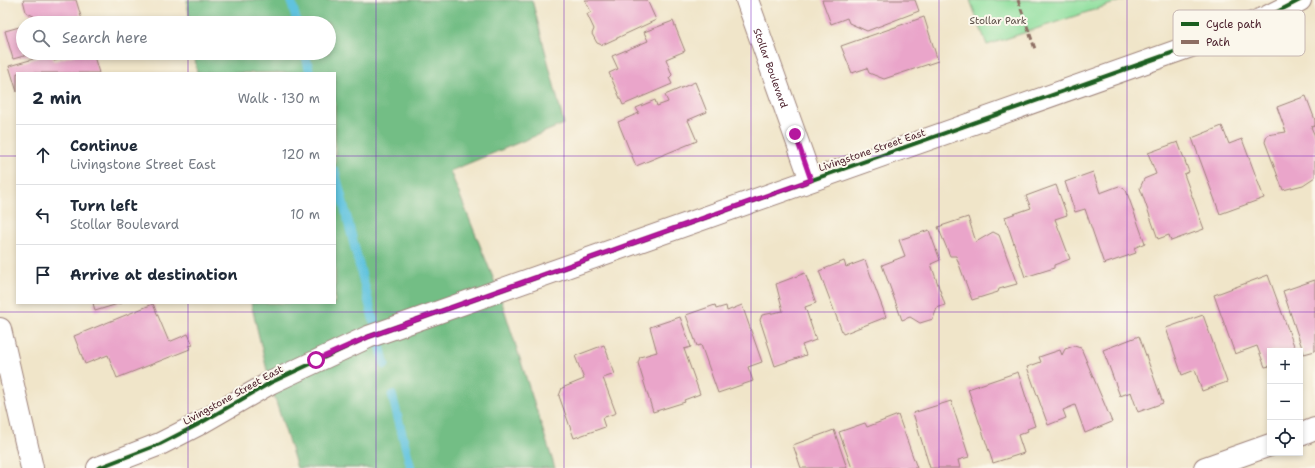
<!DOCTYPE html>
<html lang="en">
<head>
<meta charset="utf-8">
<style>
  body { margin:0; font-family:"Shantell Sans",sans-serif; background:#f6f6f7; color:#1f2937 }
  .controls { position:absolute; right:12px; bottom:12px; display:grid; overflow:hidden; border-radius:0px; box-shadow:0 2px 6px #0003 }
  .controls button { width:36px; height:36px; display:grid; place-items:center; padding:0; border:0; border-bottom:1px solid #e0e1e3; background:#fff; color:#1f2937; font:20px sans-serif }
  .stop { position:absolute; width:12px; height:12px; margin:-9px; border:3px solid #b5179e; border-radius:50%; background:#fff }
  .stop.end { background:#b5179e; border-color:#fff; box-shadow:0 1px 4px #0008 }
  .list { margin:0; padding:0; list-style:none }
  h2 { display:flex; justify-content:space-between; align-items:center; height:52px; margin:0; padding:0 16px; font-size:17px }
  h2 small { font-size:13px; font-weight:400; color:#747a83 }
  .list li { display:grid; grid-template-columns:26px 1fr auto; gap:12px; align-items:center; box-sizing:border-box; height:60px; padding:0 16px; border-top:1px solid #e0e1e3 }
  .list b { display:block; font-size:15px; white-space:nowrap }
  .list p { margin:0; font-size:13px; white-space:nowrap; color:#747a83 }
  .list em { font-size:13px; font-style:normal; color:#747a83 }
  .icon { flex:none; width:22px; height:22px; fill:none; stroke:currentColor; stroke-width:2; stroke-linecap:round; stroke-linejoin:round }
  .map { position:relative; flex:none; width:1315px; height:468px; overflow:hidden }
  .search { position:absolute; background:#fff; box-shadow:0 2px 6px #0003; left:16px; top:16px; width:320px; height:44px; display:flex; align-items:center; gap:10px; box-sizing:border-box; padding:0 14px; border-radius:22px; color:#747a83; font-size:15px }
  .panel { position:absolute; background:#fff; box-shadow:0 2px 6px #0003; left:16px; top:72px; width:320px; height:232px; border-radius:0px }
  .map>svg:first-child { display:block }
</style>
</head>
<body>
<div class="map">
<svg width="1315" height="468" viewBox="0 0 1315 468">
  <rect width="100%" height="100%" fill="#fbf7ec"/>
  <filter id="ink" filterUnits="userSpaceOnUse"><feTurbulence type="fractalNoise" baseFrequency=".025" numOctaves="2"/><feDisplacementMap in="SourceGraphic" scale="8" xChannelSelector="R" yChannelSelector="G"/><feConvolveMatrix kernelMatrix="1 2 1 2 8 2 1 2 1" color-interpolation-filters="sRGB"/></filter>
  <filter id="wash" filterUnits="userSpaceOnUse"><feTurbulence type="fractalNoise" baseFrequency=".012" numOctaves="4" result="noise"/><feDisplacementMap in="SourceGraphic" scale="16" xChannelSelector="R" yChannelSelector="G"/><feGaussianBlur stdDeviation="0.9" result="paint"/><feColorMatrix in="noise" values="0 0 0 0 0 0 0 0 0 0 0 0 0 0 0 0 0 1.4 0 .05"/><feComposite in="paint" operator="in"/></filter>
  <g filter="url(#wash)">
    <rect width="100%" height="100%" fill="#f0e5c9"/>
    <polygon fill="#8fdf9e" stroke="#6c7f64" points="970,0 1124,0 987,45"/>
    <polygon fill="#73be85" stroke="#5e6e58" points="187,0 532,0 564,124 450,171 498,290 555,468 297,468 270,383 251,303 335,303 335,73 197,73 194,53 329,53 329,23 190,23"/>
    <g fill="none" stroke-linecap="round" stroke-linejoin="round">
      <g stroke="#60c3de" stroke-width="9">
        <polyline points="291,0 297,23"/>
        <polyline points="305,53 310,73"/>
        <polyline points="335,171 385,365"/>
        <polyline points="392,395 411,468"/>
      </g>
    </g>
    <g id="blocks">
      <g fill="#eaa5ca">
        <polygon points="23,0 76,0 83,23 37,23 35,17 26,12"/>
        <polygon points="585,0 647,0 656,20 602,45 597,43 592,34 594,29 587,14 591,12"/>
        <polygon points="822,0 915,0 919,11 867,31 849,23 847,18 831,24"/>
        <polygon points="924,17 938,61 884,79 869,73 867,68 852,73 841,46"/>
        <polygon points="673,21 685,51 666,59 672,75 669,78 672,84 623,105 609,73 618,69 612,56 648,41 644,32"/>
        <polygon points="23,26 23,53 35,53 13,59 5,31"/>
        <polygon points="81,53 93,53 99,73 17,73 17,92 9,66 51,54 54,61"/>
        <polygon points="695,82 707,112 688,120 697,141 636,166 618,122 639,113 636,108 655,100 657,106 668,102 665,95"/>
        <polygon points="1306,96 1315,120 1315,126 1311,127 1315,136 1315,177 1303,185 1283,190 1265,142 1267,135 1286,132 1277,107"/>
        <polygon points="1222,126 1229,144 1242,139 1264,198 1220,214 1192,138"/>
        <polygon points="1178,142 1189,172 1184,174 1204,229 1171,241 1169,235 1158,239 1140,188 1144,179 1156,174 1148,153"/>
        <polygon points="1093,172 1100,193 1119,186 1126,190 1145,243 1134,248 1136,253 1104,264 1085,209 1075,212 1065,182"/>
        <polygon points="1056,185 1067,215 1055,219 1070,259 1054,265 1054,268 1025,277 1005,217 1031,208 1026,196"/>
        <polygon points="968,217 976,242 993,232 999,235 1017,284 999,289 998,292 972,300 956,256 950,256 938,227"/>
        <polygon points="929,230 940,260 931,264 945,305 937,308 933,319 920,323 910,317 902,320 882,265 905,256 899,240"/>
        <polygon points="865,260 886,317 843,334 819,271 844,261 846,267"/>
        <polygon points="805,273 816,303 805,307 816,340 802,345 806,355 775,366 760,320 762,315 783,311 776,284"/>
        <polygon points="1268,275 1296,351 1270,351 1270,366 1265,367 1257,346 1235,354 1214,295"/>
        <polygon points="1315,280 1315,351 1304,354 1283,291"/>
        <polygon points="93,303 121,303 95,311"/>
        <polygon points="153,304 169,342 188,334 193,345 189,346 190,349 117,378 108,355 85,364 74,336"/>
        <polygon points="715,305 716,309 726,306 727,311 742,305 762,362 748,367 753,381 718,393 701,345 697,346 686,315"/>
        <polygon points="1203,315 1227,382 1202,391 1195,370 1182,375 1166,328"/>
        <polygon points="680,317 691,347 684,349 700,394 684,400 685,402 653,412 638,363 640,357 657,352 650,327"/>
        <polygon points="1139,336 1163,403 1138,412 1131,392 1120,396 1103,350"/>
        <polygon points="604,345 615,374 603,378 616,413 602,418 605,427 574,438 559,396 562,388 584,379 575,356"/>
        <polygon points="1074,346 1081,348 1112,422 1085,433 1075,405 1063,410 1066,418 1048,425 1027,367 1041,362 1039,357 1060,350 1062,355 1065,349"/>
        <polygon points="1018,372 1035,426 1027,429 1028,431 1018,435 1024,453 993,463 968,389"/>
        <polygon points="951,401 969,457 958,460 960,468 930,468 913,413"/>
        <polygon points="898,415 917,468 852,468 839,432 865,423 867,427"/>
        <polygon points="834,430 847,468 801,468 793,445"/>
      </g>
    </g>
  </g>
  <g filter="url(#ink)">
    <use href="#blocks" fill-opacity="0" stroke="#9d827a" stroke-width="1"/>
    <g fill="none" stroke-linecap="round" stroke-linejoin="round">
      <g stroke="#9d827a" stroke-width="24">
        <g id="minor">
          <path id="s1" d="M747,0L811,180"/>
          <polyline points="0,329 32,468"/>
          <polyline points="1300,435 1315,429"/>
          <polyline points="1205,468 1270,445"/>
        </g>
      </g>
      <g stroke="#9d827a" stroke-width="24">
        <polyline id="tertiary" points="98,468 160,444 197,425 270,383 368,337 1228,33 1267,17 1300,0"/>
      </g>
      <use href="#minor" stroke="#fff" stroke-width="22"/>
      <use href="#tertiary" stroke="#fff" stroke-width="22"/>
      <polyline stroke="#8d6e63" stroke-width="3" stroke-dasharray="6 3" stroke-linecap="butt" points="1018,0 1035,49"/>
      <g stroke="#fbf7ec" stroke-width="6">
        <polyline id="cycleway" points="98,468 160,444 197,425 270,383 368,337 1228,33 1267,17 1300,0"/>
      </g>
      <use href="#cycleway" stroke="#1b5e20" stroke-width="4"/>
    </g>
  </g>
  <g fill="none" stroke-linecap="round" stroke-linejoin="round" filter="url(#ink)">
    <polyline stroke="#b5179e" stroke-width="5" points="316,360 368,337 811,180 795,134"/>
  </g>
  <path fill="none" stroke="#7b2cbf" stroke-width="1" stroke-opacity="0.55" d="M188,0V23M376,0V468M564,0V468M751,0V468M939,0V468M1127,0V468M188,53V73M0,156H17M335,156H1315M188,303V468M0,312H1315"/>
  <g text-anchor="middle" dominant-baseline="central" stroke-width="4" stroke-linejoin="round" paint-order="stroke">
    <g font-size="10" fill="#5b4f48" stroke="#fbf7ec">
      <text x="998" y="20">Stollar Park</text>
    </g>
    <g font-size="10" fill="#4a1f2b" stroke="#fbf7ec">
      <text stroke="none"><textPath href="#s1" startOffset="72">Stollar Boulevard</textPath></text>
      <text transform="translate(872 150) rotate(-19)">Livingstone Street East</text>
      <text transform="translate(233 395) rotate(-29)">Livingstone Street East</text>
    </g>
  </g>
  <rect x="1173" y="10" width="132" height="46" rx="6" fill="#fbf7ec" stroke="#c6b6b2" stroke-width="1"/>
  <rect x="1181" y="22" width="18" height="4" fill="#1b5e20"/>
  <rect x="1181" y="40" width="18" height="4" fill="#8d6e63"/>
  <g font-size="11" fill="#4a1f2b">
    <text x="1206" y="28">Cycle path</text>
    <text x="1206" y="46">Path</text>
  </g>
</svg>
<div class="controls">
<button>+</button>
<button>−</button>
<button><svg class="icon" aria-label="locate" viewBox="0 0 24 24"><circle cx="12" cy="12" r="6"/><path d="M12 2v4M12 18v4M2 12h4M18 12h4"/></svg></button>
</div>
<div class="stop" style="left:316px;top:360px"></div>
<div class="stop end" style="left:795px;top:134px"></div>
<div class="search"><svg class="icon" aria-label="search" viewBox="0 0 24 24"><circle cx="10" cy="10" r="6"/><path d="M15 15l6 6"/></svg>Search here</div>
<section class="panel">
<h2>2 min<small>Walk · 130 m</small></h2>
<ul class="list">
<li><svg class="icon" aria-label="ahead" viewBox="0 0 24 24"><path d="M12 20V5M6 11l6-6 6 6"/></svg><div><b>Continue</b><p>Livingstone Street East</p></div><em>120 m</em></li>
<li><svg class="icon" aria-label="left" viewBox="0 0 24 24"><path d="M17 20v-9H6M10 6l-5 5 5 5"/></svg><div><b>Turn left</b><p>Stollar Boulevard</p></div><em>10 m</em></li>
<li><svg class="icon" aria-label="arrive" viewBox="0 0 24 24"><path d="M6 21V4h12l-3 4 3 4H6"/></svg><div><b>Arrive at destination</b></div></li>
</ul>
</section>
</div>
</body>
</html>
